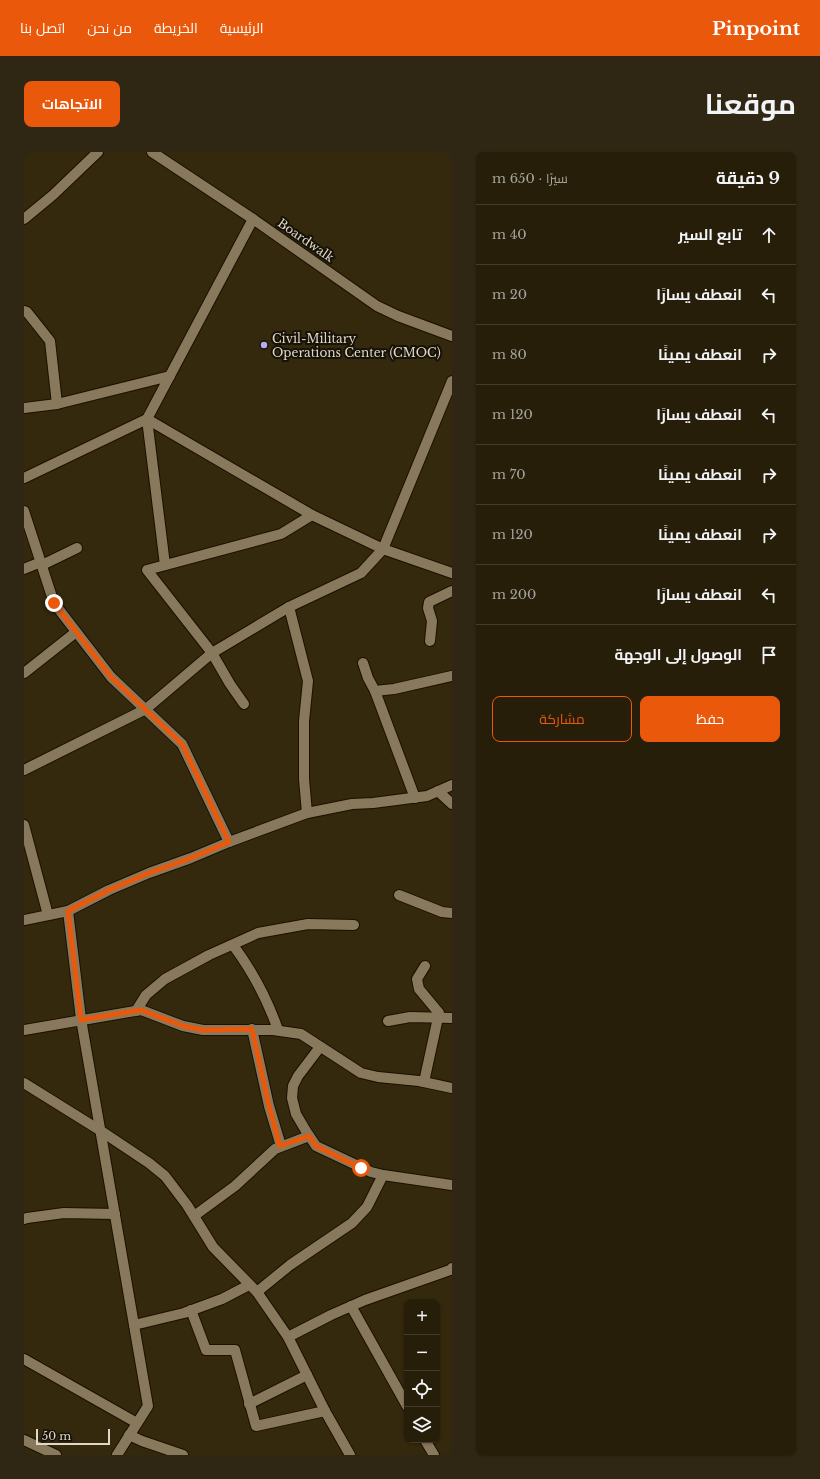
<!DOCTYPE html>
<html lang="ar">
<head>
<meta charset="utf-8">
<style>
  body { margin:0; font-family:"Libre Baskerville",Cairo,serif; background:#2f2713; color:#f1f3f6; direction:rtl }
  .controls { position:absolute; right:12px; bottom:12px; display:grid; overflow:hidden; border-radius:8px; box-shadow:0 1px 3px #0004 }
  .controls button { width:36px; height:36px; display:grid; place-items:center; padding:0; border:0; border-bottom:1px solid #433c2b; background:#271e0a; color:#f1f3f6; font:20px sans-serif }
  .scale { position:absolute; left:12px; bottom:10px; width:74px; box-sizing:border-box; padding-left:4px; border:2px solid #dfd7c8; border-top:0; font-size:11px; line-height:14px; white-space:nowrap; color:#dfd7c8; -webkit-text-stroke:3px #171207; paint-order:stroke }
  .stop { position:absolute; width:12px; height:12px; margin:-9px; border:3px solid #ea580c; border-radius:50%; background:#fff }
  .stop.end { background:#ea580c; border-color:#fff; box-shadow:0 1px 4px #0008 }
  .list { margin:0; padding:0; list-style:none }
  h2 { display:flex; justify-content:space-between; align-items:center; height:52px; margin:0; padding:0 16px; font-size:17px }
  h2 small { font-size:13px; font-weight:400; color:#a4a29c }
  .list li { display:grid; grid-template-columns:26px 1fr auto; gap:12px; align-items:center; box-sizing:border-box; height:60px; padding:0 16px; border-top:1px solid #433c2b }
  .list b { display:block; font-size:15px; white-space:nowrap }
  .list em { font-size:13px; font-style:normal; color:#a4a29c }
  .actions { display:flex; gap:8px; padding:12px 16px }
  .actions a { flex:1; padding:9px 0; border:1px solid #ea580c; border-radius:8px; text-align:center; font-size:14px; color:#ea580c }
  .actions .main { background:#ea580c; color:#fff }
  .icon { flex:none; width:22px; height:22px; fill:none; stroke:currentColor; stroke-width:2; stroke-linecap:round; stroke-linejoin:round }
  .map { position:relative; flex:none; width:428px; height:1303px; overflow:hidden; direction:ltr; border-radius:8px }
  header { display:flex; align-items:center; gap:24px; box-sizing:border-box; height:56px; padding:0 20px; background:#ea580c; color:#fff }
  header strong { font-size:19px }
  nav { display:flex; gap:22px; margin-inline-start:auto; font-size:14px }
  .intro { display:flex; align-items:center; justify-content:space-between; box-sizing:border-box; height:96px; padding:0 24px }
  h1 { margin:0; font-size:28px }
  .button { padding:10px 18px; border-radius:8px; background:#ea580c; color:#fff; font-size:14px; font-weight:700 }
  main { display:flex; gap:24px; padding:0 24px }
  aside { flex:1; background:#271e0a; border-radius:8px; box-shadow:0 1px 3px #0004 }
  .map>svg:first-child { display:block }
</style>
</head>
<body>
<header>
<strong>Pinpoint</strong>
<nav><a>الرئيسية</a><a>الخريطة</a><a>من نحن</a><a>اتصل بنا</a></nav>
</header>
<div class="intro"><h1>موقعنا</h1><a class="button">الاتجاهات</a></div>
<main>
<aside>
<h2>9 دقيقة<small>سيرًا · 650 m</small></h2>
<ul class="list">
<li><svg class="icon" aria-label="ahead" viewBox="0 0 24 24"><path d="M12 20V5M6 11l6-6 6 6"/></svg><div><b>تابع السير</b></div><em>40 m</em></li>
<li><svg class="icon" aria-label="left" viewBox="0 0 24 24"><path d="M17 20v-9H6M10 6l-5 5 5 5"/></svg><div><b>انعطف يسارًا</b></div><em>20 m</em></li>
<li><svg class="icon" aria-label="right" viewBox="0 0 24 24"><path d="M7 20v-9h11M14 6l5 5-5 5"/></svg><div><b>انعطف يمينًا</b></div><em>80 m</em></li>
<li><svg class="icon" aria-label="left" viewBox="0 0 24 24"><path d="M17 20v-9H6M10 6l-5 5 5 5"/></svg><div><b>انعطف يسارًا</b></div><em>120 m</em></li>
<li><svg class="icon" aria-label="right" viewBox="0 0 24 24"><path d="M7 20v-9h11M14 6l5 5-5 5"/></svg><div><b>انعطف يمينًا</b></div><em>70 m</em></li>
<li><svg class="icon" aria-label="right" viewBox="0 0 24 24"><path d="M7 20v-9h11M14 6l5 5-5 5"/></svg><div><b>انعطف يمينًا</b></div><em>120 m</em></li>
<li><svg class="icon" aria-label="left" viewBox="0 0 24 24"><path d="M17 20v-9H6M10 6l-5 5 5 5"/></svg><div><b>انعطف يسارًا</b></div><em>200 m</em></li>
<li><svg class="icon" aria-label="arrive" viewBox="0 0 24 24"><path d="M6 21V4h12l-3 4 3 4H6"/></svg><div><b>الوصول إلى الوجهة</b></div></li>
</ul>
<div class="actions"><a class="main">حفظ</a><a>مشاركة</a></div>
</aside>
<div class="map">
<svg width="428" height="1303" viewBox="0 0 428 1303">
  <rect width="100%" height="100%" fill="#34280d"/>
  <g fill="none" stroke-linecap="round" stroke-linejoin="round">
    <g stroke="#1c1000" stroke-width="12">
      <g id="minor">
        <polyline points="128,0 229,67 353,154 374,164 428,184"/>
        <polyline points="0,67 29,43 74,0"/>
        <polyline points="0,159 3,160 26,189 33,252"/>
        <polyline points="0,256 33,252 146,224"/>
        <polyline points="123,267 288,363 359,397 428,421"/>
        <polyline points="123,267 141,413"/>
        <polyline points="0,326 123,267 229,67"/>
        <polyline points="0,359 30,451 87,525 158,592 205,690"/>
        <polyline points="18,413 53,396"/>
        <polyline points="0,417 17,410"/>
        <polyline points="265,455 284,529 280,569 280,627 283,661"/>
        <polyline points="406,489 408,469 404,456 405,450 428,439"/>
        <polyline points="339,511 344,526 351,539 391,646"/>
        <polyline points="0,521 52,480"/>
        <polyline points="351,539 370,537 428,524"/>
        <polyline points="220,552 206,532 188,501 123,418 257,382 288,363"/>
        <polyline points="0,618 122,557 188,501 265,455 337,421 359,397 428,229"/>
        <polyline points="414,639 428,652"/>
        <polyline points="0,673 24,763"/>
        <polyline points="375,743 418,760 428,761"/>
        <polyline points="44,759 57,867 124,1254 93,1303"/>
        <polyline points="0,768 44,759 85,738 125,721 167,706 205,690 283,661 328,652 349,651 403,644 428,633"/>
        <path d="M209,793C229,820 243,846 254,878"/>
        <polyline points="112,859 122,843 141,827 185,803 234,781 284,772 330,773"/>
        <polyline points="364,869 386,865 428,866"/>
        <polyline points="228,877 245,954 257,994"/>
        <polyline points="0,878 117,858 159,874 179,878 249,878 277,882 337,921 354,925 395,929 428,936"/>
        <polyline points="296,895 274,924 269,934 268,946 272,962 282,979 292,994 347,1020 359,1023 428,1033"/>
        <polyline points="400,930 415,861 395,837 393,827 401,814"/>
        <polyline points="0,931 77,979 125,1011 141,1024 163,1053 189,1095 233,1140 264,1185 301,1259 326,1303"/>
        <polyline points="170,1064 211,1034 251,997 285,984"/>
        <polyline points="0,1067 3,1066 40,1061 91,1062"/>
        <polyline points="233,1140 266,1113 328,1071 343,1055 359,1023"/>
        <polyline points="327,1154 383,1254"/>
        <polyline points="167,1158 182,1198 211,1198 232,1274 301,1259"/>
        <polyline points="110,1173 160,1161 198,1147 225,1133"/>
        <polyline points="264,1185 307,1163 341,1148 426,1118 428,1116"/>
        <polyline points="0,1207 113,1271"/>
        <polyline points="225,1252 283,1223"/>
        <polyline points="105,1283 118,1289 159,1303"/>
        <polyline points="0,1288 32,1303"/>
        <polyline points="401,1288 410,1303"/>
      </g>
    </g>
    <use href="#minor" stroke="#88795d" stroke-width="10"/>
  </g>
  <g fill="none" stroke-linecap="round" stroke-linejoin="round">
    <polyline stroke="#ea580c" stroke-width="5" points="30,451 87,525 158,592 205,690 167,706 125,721 85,738 44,759 57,868 117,858 159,874 179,878 228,877 245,954 256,994 285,984 292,994 337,1016"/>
  </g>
  <circle fill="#baaaf6" stroke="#171207" stroke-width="1.5" cx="240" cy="193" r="4"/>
  <g text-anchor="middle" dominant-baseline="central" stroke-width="4" stroke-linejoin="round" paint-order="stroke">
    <g font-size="12" fill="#dfd7c8" stroke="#171207">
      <text transform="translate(282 88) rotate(35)">Boardwalk</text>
    </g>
    <g font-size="12" fill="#dfd7c8" stroke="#171207" text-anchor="start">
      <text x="248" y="186">Civil-Military<tspan x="248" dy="14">Operations Center (CMOC)</tspan></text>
    </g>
  </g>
</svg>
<div class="controls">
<button>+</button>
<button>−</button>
<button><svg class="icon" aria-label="locate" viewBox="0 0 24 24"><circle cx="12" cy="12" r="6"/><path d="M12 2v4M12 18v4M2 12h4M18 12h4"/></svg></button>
<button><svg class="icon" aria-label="layers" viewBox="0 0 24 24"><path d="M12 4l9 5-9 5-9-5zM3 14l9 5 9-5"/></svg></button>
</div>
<div class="scale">50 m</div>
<div class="stop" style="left:337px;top:1016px"></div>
<div class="stop end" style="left:30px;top:451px"></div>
</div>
</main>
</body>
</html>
